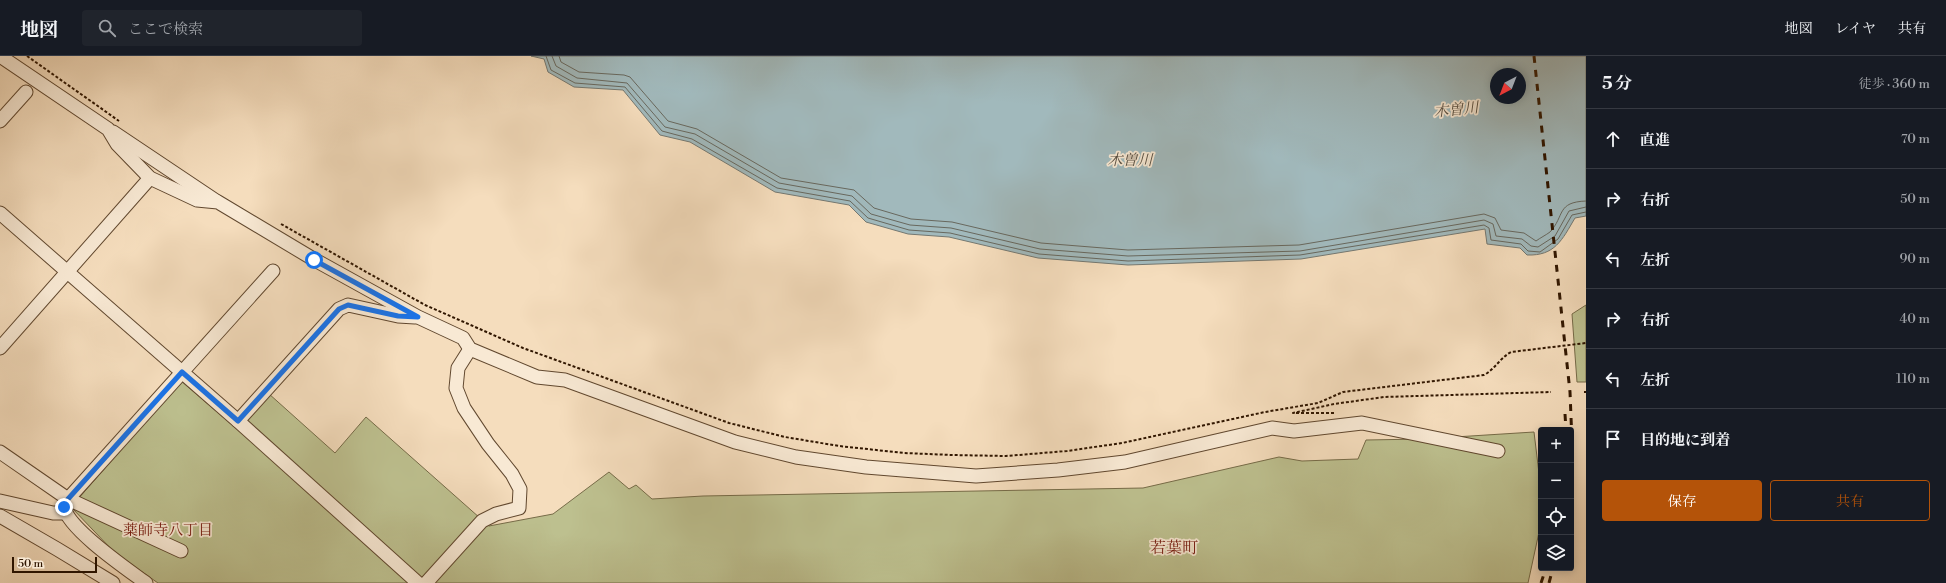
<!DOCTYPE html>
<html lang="ja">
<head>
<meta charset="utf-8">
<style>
  body { margin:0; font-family:"Libre Bodoni","Noto Serif JP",serif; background:#20242c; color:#f1f3f6 }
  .controls { position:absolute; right:12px; bottom:12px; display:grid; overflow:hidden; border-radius:4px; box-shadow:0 2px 10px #0003 }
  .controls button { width:36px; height:36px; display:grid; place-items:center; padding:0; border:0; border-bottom:1px solid #363941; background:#171b24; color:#f1f3f6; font:20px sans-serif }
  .compass { position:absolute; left:1490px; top:12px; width:36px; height:36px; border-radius:50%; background:#171b24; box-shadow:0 2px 10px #0003; rotate:222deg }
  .scale { position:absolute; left:12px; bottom:10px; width:85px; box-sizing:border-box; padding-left:4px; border:2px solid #301600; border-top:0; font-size:11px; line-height:14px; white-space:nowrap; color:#301600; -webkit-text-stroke:3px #f8e9d4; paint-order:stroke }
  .stop { position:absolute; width:12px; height:12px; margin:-9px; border:3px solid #1a73e8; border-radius:50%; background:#fff }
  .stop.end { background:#1a73e8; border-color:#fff; box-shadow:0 1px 4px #0008 }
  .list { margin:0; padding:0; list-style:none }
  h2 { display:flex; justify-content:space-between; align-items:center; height:52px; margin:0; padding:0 16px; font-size:17px }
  h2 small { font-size:13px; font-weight:400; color:#9ea1a6 }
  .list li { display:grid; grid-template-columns:26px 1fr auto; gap:12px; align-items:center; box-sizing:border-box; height:60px; padding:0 16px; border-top:1px solid #363941 }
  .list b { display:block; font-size:15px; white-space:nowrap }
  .list em { font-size:13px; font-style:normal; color:#9ea1a6 }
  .actions { display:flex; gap:8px; padding:12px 16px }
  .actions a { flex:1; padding:9px 0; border:1px solid #b45309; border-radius:4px; text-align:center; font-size:14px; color:#b45309 }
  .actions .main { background:#b45309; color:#fff }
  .icon { flex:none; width:22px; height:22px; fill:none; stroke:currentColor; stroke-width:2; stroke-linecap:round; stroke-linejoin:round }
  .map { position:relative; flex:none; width:1586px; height:527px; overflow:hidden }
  header { display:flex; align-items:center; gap:24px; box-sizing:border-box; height:56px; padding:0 20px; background:#171b24; border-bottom:1px solid #363941 }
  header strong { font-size:19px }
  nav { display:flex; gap:22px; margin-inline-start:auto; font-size:14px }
  .search { width:280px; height:36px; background:#20242c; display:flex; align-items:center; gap:10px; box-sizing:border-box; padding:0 14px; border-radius:4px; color:#9ea1a6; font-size:15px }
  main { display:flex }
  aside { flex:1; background:#171b24 }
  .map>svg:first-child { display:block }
</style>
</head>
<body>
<header>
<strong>地図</strong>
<div class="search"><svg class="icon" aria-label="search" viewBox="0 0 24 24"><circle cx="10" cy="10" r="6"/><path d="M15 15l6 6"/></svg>ここで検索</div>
<nav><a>地図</a><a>レイヤ</a><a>共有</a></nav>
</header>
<main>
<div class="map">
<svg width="1586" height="527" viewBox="0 0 1586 527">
  <rect width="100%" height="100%" fill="#f5ddbd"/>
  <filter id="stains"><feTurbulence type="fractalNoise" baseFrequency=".005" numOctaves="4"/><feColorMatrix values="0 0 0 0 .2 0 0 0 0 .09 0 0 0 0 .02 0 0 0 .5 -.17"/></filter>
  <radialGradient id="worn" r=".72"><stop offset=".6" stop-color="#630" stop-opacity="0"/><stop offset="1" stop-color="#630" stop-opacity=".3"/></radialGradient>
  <g fill="#bdc08f" stroke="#766b48">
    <polygon points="1586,249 1586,326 1577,326 1572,258"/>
    <polygon points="181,325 237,373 268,337 335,397 366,361 489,470 553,458 609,416 629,433 636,429 652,443 703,440 1143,432 1279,401 1302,405 1358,403 1366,384 1423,383 1534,376 1541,434 1541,467 1528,527 158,527 115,497 71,451"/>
  </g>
  <path fill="#a1b9bc" stroke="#747871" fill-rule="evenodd" d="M531,0H1586V160L1575,162C1562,184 1555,200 1527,199L1520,192L1487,188L1485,173L1301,203L1128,209L1038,202L949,181L908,178L866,166L849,149L775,136L690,86L660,79L623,34L574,31L548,16L544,3ZM1496,18H1520V42H1496Z"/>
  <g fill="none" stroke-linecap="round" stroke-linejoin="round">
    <g stroke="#68685e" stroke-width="1">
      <polyline points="546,0 551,14 575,27 625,31 662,75 692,83 777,132 850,145 868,162 909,174 950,177 1039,198 1128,205 1300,199 1484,169 1489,172 1491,184 1521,188 1528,195 1540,196 1558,183 1572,159 1586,156"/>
      <polyline points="552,0 556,10 577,22 627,27 665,71 695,78 779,127 852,140 871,158 910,169 951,172 1040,193 1128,200 1300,195 1484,164 1493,168 1496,180 1522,183 1531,190 1538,191 1555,180 1569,155 1586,151"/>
      <path d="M559,0L561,6L579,16L624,19L630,21L668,65L697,73L781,122L854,134L874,152L911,163L952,166L1041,187L1128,194L1299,189L1484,158L1495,162L1501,174L1524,177L1536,185C1540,182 1546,179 1550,176C1565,160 1556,146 1586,145"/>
    </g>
    <g stroke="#61482f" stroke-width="15">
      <g id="minor">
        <polyline points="0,0 108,73 117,88 150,122 197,144 218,146 315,204 418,261 463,282 470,293 537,321 565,324 735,386 796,401 866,411 976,420 1058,414 1125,406 1272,372 1294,375 1362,367 1498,395"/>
        <polyline points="0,65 26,36"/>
        <polyline points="113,76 216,145"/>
        <polyline points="0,157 238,365 418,527"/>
        <polyline points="0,292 150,122"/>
        <polyline points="238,365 339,253 348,249 398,260 415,261"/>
        <polyline points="0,396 68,443 181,495"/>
        <polyline points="0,445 53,457 65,457"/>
        <polyline points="0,460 57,493 113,527"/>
        <path d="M146,527C127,513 68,473 64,451L68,443L273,215"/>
        <polyline points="426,527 482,465 496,458 519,452 520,433 512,418 488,388 464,352 456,332 458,312 470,293"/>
      </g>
    </g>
    <g stroke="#301600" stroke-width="2" stroke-dasharray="3 2" stroke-linecap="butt">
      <polyline points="27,0 119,65"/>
      <path d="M281,168L425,249L523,292L729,367L785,381L839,390L904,397L952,399L1006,400L1067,395L1122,387L1265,356L1318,347L1343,336L1484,319C1495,313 1500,302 1511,296L1586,287"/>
      <polyline points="1584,336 1586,336"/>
      <polyline points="1334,357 1293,357 1334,348 1384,341 1551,336"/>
    </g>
    <use href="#minor" stroke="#f8e9d4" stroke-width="13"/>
    <g stroke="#301600" stroke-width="3" stroke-dasharray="7 7" stroke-linecap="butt">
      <polyline points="1534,0 1570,336 1572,386 1571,416"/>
      <polyline points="1565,358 1566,374"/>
      <polyline points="1541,527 1546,512"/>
      <polyline points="1549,527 1553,512"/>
    </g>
  </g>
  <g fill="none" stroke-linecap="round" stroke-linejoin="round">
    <polyline stroke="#1a73e8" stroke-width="5" points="64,451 68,443 182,316 238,365 339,253 348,249 398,260 418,261 314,204"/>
  </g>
  <g text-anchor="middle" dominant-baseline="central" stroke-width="3.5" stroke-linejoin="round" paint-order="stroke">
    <g font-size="15" font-style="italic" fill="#584f42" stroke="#f8e9d4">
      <text transform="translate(1456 54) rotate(-6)">木曽川</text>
      <text x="1130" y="104">木曽川</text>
    </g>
    <g font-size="15" fill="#7a1f14" stroke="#f8e9d4">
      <text x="168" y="474">薬師寺八丁目</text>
    </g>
    <g font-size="16" fill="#7a1f14" stroke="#f8e9d4">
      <text x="1174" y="492">若葉町</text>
    </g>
  </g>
  <rect width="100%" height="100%" filter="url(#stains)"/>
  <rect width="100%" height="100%" fill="url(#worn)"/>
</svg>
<div class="controls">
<button>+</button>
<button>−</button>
<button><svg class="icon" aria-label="locate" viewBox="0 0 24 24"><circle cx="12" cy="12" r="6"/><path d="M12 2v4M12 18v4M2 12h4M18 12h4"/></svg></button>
<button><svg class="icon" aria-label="layers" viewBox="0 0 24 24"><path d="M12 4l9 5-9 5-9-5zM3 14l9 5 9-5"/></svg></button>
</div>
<svg class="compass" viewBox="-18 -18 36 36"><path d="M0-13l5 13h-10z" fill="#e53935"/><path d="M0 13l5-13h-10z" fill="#9ea1a6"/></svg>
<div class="scale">50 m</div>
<div class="stop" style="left:314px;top:204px"></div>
<div class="stop end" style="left:64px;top:451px"></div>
</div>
<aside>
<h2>5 分<small>徒歩 · 360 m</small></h2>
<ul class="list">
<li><svg class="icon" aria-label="ahead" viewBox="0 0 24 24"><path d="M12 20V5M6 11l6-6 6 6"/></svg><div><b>直進</b></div><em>70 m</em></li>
<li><svg class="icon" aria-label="right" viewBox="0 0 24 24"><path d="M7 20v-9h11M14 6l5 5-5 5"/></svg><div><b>右折</b></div><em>50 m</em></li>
<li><svg class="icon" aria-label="left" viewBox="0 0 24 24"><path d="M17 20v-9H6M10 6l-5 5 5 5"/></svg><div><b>左折</b></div><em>90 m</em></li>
<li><svg class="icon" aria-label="right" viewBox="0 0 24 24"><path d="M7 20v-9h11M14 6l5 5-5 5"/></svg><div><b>右折</b></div><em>40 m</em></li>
<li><svg class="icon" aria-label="left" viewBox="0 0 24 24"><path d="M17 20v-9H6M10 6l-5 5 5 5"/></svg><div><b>左折</b></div><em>110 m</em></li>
<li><svg class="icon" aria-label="arrive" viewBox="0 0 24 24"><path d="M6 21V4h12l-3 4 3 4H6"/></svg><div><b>目的地に到着</b></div></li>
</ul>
<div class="actions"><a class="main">保存</a><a>共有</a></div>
</aside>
</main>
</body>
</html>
